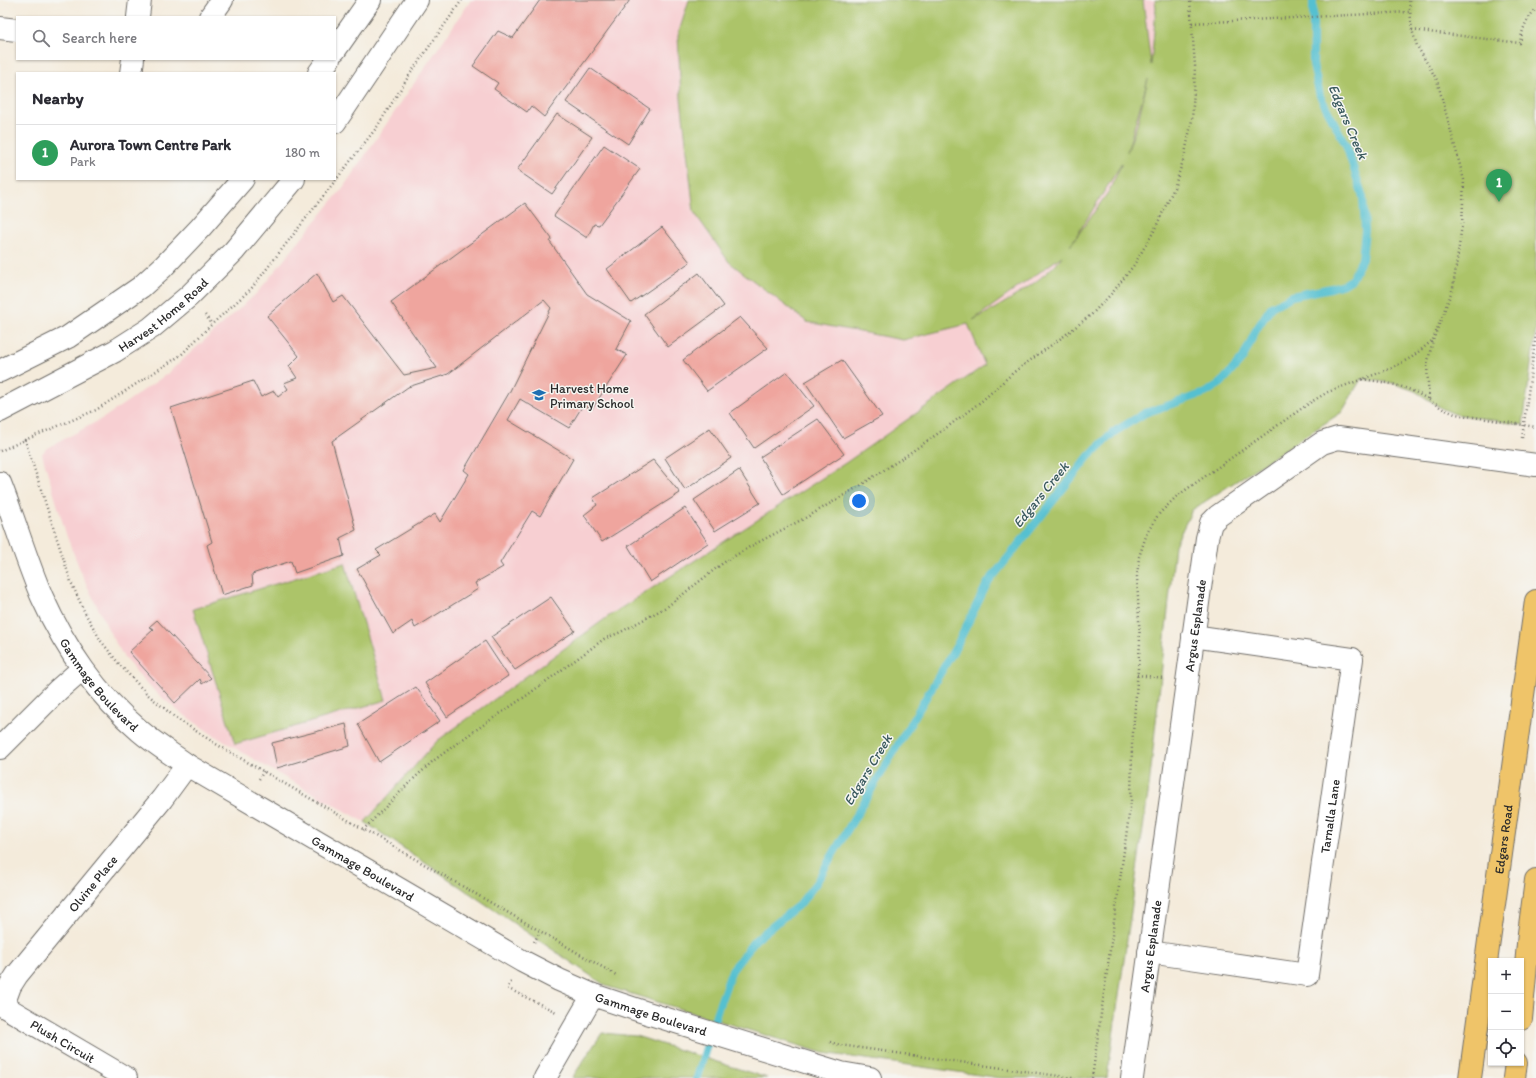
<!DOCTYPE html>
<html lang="en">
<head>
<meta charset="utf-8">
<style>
  body { margin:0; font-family:Itim,sans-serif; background:#f2f2f3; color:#2b2b33 }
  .controls { position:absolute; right:12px; bottom:12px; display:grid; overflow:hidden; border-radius:0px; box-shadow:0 1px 3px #0004 }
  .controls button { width:36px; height:36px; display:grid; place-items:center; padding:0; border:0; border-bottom:1px solid #e1e1e2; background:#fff; color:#2b2b33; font:20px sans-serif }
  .you { position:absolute; left:859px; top:501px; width:14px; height:14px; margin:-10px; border:3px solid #fff; border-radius:50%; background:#1a73e8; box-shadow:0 0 0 6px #1a73e833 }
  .badge { display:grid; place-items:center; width:26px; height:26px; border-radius:50%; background:#7c3aed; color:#fff; font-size:13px; font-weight:700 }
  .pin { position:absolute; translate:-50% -33px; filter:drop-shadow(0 1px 2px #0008) }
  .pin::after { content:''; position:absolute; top:21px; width:14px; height:12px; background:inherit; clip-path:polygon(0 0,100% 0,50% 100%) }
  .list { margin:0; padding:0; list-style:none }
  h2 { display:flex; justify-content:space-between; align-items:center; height:52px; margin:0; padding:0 16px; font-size:17px }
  h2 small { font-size:13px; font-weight:400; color:#7c7c81 }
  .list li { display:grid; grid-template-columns:26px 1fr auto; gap:12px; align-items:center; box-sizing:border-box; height:56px; padding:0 16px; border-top:1px solid #e1e1e2 }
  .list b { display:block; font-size:15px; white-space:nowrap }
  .list p { margin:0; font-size:13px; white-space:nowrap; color:#7c7c81 }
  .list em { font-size:13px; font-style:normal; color:#7c7c81 }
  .icon { flex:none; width:22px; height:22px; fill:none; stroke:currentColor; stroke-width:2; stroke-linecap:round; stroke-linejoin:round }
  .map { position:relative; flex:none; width:1536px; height:1078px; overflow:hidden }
  .search { position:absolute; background:#fff; box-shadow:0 1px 3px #0004; left:16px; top:16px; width:320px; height:44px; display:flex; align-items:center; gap:10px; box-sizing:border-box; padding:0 14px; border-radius:0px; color:#7c7c81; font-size:15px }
  .panel { position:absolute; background:#fff; box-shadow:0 1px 3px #0004; left:16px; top:72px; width:320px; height:108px; border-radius:0px }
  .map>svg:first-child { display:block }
</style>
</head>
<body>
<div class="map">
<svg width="1536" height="1078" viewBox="0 0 1536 1078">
  <rect width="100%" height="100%" fill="#f6f6f2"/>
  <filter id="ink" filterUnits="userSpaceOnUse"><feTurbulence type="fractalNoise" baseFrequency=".025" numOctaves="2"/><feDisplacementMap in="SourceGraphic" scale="8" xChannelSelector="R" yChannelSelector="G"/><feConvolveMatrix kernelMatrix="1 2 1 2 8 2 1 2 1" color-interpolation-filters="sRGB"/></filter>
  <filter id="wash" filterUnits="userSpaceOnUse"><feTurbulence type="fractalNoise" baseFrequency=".012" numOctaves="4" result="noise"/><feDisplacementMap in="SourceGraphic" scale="16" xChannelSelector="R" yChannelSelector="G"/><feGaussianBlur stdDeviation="0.9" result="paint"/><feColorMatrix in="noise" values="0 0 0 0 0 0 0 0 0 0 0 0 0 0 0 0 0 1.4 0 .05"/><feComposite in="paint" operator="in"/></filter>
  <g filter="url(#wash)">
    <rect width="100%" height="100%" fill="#f4ebdb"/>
    <polygon fill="#f7cfd2" points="471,0 1155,0 1156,8 1151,67 1137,126 1124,159 1109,191 1065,254 1045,274 1027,288 985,365 847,462 609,616 437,741 365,822 275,772 212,734 177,710 150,687 125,659 110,633 83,577 67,537 42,454 46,449 105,417 167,374 257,293 342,189"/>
    <g fill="#acc469" stroke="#6c784a" fill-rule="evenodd">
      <path d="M689,0H1143L1151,65L1156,8L1155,0H1536V328L1523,425L1455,414L1443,409L1415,391L1392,383L1361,379L1342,412L1192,510L1175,545L1149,787L1107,1078H1000L823,1053L606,986L365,822L437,741L609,616L847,462L985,365L968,324L903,340L807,322L729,262L694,212L681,98L678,35ZM1148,79L1137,125L1127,152ZM1122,163L1109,191L1070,246ZM1062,256C1048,278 998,308 973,320Z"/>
      <polygon points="345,563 386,700 235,744 193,609"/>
      <polygon points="602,1033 636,1036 767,1078 572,1078"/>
    </g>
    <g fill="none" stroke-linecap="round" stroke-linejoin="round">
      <polyline stroke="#55c0d0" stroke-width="8" points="697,1078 717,1011 732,970 755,940 800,904 816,883 957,645 987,584 1089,456 1114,432 1145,413 1205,393 1221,383 1243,358 1256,330 1271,307 1292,296 1331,288 1344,284 1352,279 1362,259 1365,230 1363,197 1346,145 1320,96 1313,65 1313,0"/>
    </g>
    <g id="blocks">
      <g fill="#efa59e">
        <polygon points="540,0 630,0 544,117 531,106 527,112 494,89 498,83 473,66 498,31 513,38"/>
        <polygon points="590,68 650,109 628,144 566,102"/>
        <polygon points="557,114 592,137 552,194 517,170"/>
        <polygon points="604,145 640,169 599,225 594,224 587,238 554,216"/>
        <polygon points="525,203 552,239 550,242 587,294 631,321 616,349 627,355 592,409 583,405 569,428 520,399 508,420 573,459 540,516 532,511 500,563 503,567 475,583 478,589 415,628 412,621 393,634 357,569 381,555 376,550 435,514 440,522 469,474 464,470 509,393 551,308 544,300 448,374 408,387 332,441 356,530 340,538 344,556 295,573 291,561 252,574 253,585 222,595 207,545 212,542 171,408 253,381 261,397 274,391 278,397 288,389 284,383 297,378 289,366 299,356 267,316 317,273 333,302 343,296 404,375 437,368 391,302"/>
        <polygon points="662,227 690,262 631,303 607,269"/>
        <polygon points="699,273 724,306 668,347 644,314"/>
        <polygon points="740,317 768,348 707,391 683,360"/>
        <polygon points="842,360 882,416 843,438 805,382"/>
        <polygon points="787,372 814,406 754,448 730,413"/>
        <polygon points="818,419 844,454 783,494 760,457"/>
        <polygon points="710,428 731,458 685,490 665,458"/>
        <polygon points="653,460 680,493 602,542 584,515 597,505 593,498"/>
        <polygon points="739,470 760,503 715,531 694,500"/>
        <polygon points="685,508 708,543 650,582 628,546"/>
        <polygon points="551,597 575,631 515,670 491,637"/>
        <polygon points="157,620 211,678 202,684 200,679 175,703 129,652 154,629 149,627"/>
        <polygon points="485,641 508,676 447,717 425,683"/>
        <polygon points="416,687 440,721 379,762 358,724"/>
        <polygon points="346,724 350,746 277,768 272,743"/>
      </g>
    </g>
  </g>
  <g filter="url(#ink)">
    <use href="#blocks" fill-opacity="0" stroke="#716e69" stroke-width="1"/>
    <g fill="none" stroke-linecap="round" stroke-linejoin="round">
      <g stroke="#716e69" stroke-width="24">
        <g id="minor">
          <polyline points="138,17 140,0"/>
          <polyline points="210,17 222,0"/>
          <polyline points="0,28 17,30"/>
          <polyline points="335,50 370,0"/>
          <polyline points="131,73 133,59"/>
          <polyline points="319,73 329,59"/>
          <polyline points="335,122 417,0"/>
          <polyline points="0,371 68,337 141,287 163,267 201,227 243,179"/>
          <path id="s1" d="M0,411L115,351L151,328L189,296L234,251L294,179"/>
          <path id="s2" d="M0,483C15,521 26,560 42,597C66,650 96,694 140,731C155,744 172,754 187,765L522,961L559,980L593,995L644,1012L841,1073L870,1078"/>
          <polyline points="0,748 58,690 82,669"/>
          <path id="s3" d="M1149,952L1307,975L1352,659L1193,636"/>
          <path id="s4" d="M0,1004L126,1078"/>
          <path id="s5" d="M3,1005L10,986L17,975L162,799L187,765"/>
          <polyline points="545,1078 593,995"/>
          <path id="s6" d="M1132,1078L1207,538L1211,523L1218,516L1322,443L1338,438L1536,465"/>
        </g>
      </g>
      <g stroke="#716e69" stroke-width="24">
        <g id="major">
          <polyline points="1521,1019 1529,933 1536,880"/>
          <path id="s7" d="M1470,1078L1536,601"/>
          <polyline points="1514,1078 1516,1063"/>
        </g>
      </g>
      <g stroke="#716e69" stroke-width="2.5" stroke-dasharray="1 3" stroke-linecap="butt">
        <polyline points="462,0 410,74 377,127 251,289 212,324 181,355 96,410 25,440 71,582 85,613 101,641 119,664 147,694 176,718 216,744 616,975"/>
        <polyline points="1192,23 1409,12"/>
        <path d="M1412,30L1520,43C1522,30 1526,19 1536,9"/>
        <polyline points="205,315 212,324"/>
        <path d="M1362,379C1389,383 1406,385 1429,400L1427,365L1433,340L1453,288L1462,225L1464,180L1437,80L1417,46L1412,30L1409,0"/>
        <polyline points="1429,400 1443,409 1455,414 1536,427"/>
        <polyline points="1522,438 1536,334"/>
        <polyline points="0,451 25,440"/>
        <polyline points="1137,675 1164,678"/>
        <polyline points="259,779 264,771"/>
        <polyline points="363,830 406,786 433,761 467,736 526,696 604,639 621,632 668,606 723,563 751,546 809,516 861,485 904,457 946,428 983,400 1014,372 1064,336 1092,314 1113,292 1134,265 1154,231 1174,188 1184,158 1192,120 1194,90 1195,66 1190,0"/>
        <polyline points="534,942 540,932"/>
        <polyline points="511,982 507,988 556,1012"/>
        <polyline points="830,1042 840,1045 1073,1078"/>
        <polyline points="1092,1078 1131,801 1132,745 1140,643 1137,577 1139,557 1147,533 1158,515 1177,496 1311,402 1328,392 1392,368 1412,357 1433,340"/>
      </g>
      <use href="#minor" stroke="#fff" stroke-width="22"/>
      <use href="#major" stroke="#efc469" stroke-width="22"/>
    </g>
  </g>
  <defs>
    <g id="school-bare" transform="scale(1.08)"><path d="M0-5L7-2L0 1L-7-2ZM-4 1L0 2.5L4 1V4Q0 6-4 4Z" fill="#1f6fb2" stroke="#f6f6f2" stroke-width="2.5" paint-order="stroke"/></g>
  </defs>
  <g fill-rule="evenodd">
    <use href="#school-bare" x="539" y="395"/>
  </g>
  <g text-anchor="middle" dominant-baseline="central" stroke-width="3" stroke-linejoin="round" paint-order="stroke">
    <g font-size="13" fill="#2b2b2b" stroke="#f6f6f2">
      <text stroke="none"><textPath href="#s1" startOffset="190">Harvest Home Road</textPath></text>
      <text stroke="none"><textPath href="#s6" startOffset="457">Argus Esplanade</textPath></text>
      <text stroke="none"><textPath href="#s2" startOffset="227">Gammage Boulevard</textPath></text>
      <text stroke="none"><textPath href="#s3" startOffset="320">Tarnalla Lane</textPath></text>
      <text stroke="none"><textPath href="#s7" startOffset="241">Edgars Road</textPath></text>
      <text stroke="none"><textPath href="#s2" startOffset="551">Gammage Boulevard</textPath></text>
      <text stroke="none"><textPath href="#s5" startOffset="152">Olvine Place</textPath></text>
      <text stroke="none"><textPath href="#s6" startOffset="133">Argus Esplanade</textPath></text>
      <text stroke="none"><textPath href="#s2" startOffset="875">Gammage Boulevard</textPath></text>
      <text stroke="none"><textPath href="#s4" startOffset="73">Plush Circuit</textPath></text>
    </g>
    <g font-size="13" fill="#2b2b2b" stroke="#f6f6f2" text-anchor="start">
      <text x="550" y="388">Harvest Home<tspan x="550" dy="15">Primary School</tspan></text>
    </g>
    <g font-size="14" font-style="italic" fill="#38585d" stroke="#f6f6f2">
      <text transform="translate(1348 122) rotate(67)">Edgars Creek</text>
      <text transform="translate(1041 495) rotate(-51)">Edgars Creek</text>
      <text transform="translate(868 770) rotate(-59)">Edgars Creek</text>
    </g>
  </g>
</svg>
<div class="controls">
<button>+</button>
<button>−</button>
<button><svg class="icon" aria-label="locate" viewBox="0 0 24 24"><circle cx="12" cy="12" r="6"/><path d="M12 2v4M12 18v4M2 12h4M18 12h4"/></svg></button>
</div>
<div class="you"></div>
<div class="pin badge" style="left:1499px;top:202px;background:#2e9e5b">1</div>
<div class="search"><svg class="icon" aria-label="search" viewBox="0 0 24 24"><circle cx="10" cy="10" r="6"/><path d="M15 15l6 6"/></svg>Search here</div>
<section class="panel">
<h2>Nearby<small></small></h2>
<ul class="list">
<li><span class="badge" style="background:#2e9e5b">1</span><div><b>Aurora Town Centre Park</b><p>Park</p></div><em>180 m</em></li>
</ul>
</section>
</div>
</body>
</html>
